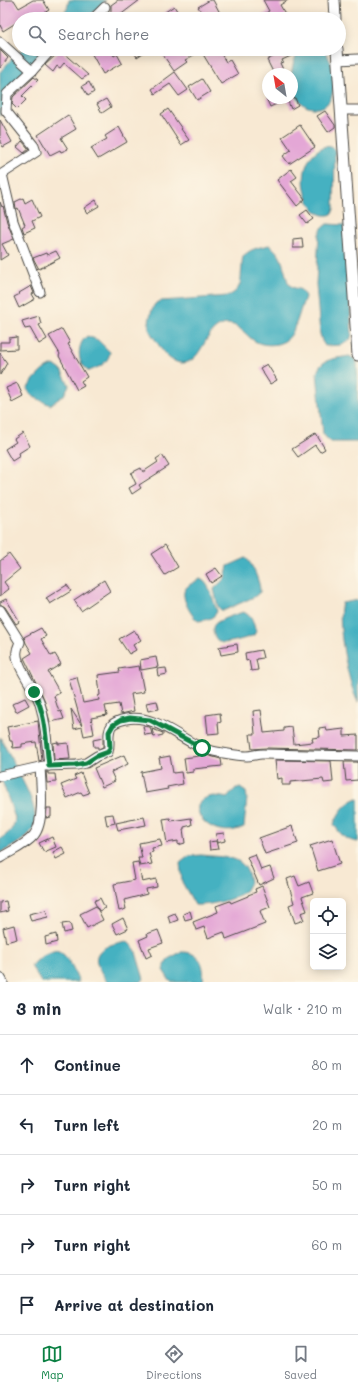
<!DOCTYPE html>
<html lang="en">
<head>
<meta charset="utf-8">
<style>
  body { margin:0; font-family:Mali,sans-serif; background:#f6f6f7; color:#1f2937 }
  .controls { position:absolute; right:12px; bottom:12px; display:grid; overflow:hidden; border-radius:6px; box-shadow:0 2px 10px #0003 }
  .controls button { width:36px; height:36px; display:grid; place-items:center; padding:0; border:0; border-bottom:1px solid #e0e1e3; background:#fff; color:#1f2937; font:20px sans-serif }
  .compass { position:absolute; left:262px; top:68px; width:36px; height:36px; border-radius:50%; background:#fff; box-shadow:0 2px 10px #0003; rotate:329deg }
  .stop { position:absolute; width:12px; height:12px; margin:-9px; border:3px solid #0b8043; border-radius:50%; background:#fff }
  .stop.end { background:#0b8043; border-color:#fff; box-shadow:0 1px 4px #0008 }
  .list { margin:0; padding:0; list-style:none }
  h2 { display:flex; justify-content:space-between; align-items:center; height:52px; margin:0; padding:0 16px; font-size:17px }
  h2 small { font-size:13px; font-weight:400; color:#747a83 }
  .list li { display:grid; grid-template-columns:26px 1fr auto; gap:12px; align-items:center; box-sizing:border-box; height:60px; padding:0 16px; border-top:1px solid #e0e1e3 }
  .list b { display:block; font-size:15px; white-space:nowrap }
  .list em { font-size:13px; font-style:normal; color:#747a83 }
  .icon { flex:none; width:22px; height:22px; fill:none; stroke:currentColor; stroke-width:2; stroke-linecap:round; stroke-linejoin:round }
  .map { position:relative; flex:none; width:358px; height:982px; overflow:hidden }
  .search { position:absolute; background:#fff; box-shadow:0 2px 10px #0003; left:12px; right:12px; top:12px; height:44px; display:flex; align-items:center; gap:10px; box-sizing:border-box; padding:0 14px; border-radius:22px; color:#747a83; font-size:15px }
  .sheet { height:352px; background:#fff }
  nav { display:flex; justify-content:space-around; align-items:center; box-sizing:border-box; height:56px; border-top:1px solid #e0e1e3; background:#fff; font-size:11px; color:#747a83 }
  nav a { display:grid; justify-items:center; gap:2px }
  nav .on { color:#0b8043 }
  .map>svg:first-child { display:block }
</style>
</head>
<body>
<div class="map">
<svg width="358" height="982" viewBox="0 0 358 982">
  <rect width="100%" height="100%" fill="#fcf5e5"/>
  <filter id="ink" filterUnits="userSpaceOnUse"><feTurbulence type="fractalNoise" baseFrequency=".025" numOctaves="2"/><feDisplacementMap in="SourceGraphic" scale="8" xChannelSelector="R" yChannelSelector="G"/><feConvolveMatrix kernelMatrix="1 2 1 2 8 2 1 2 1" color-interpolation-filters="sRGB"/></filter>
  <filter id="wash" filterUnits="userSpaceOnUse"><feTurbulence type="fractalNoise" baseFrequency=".012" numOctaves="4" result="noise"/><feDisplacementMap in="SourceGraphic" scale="16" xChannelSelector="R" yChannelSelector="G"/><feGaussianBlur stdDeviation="0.9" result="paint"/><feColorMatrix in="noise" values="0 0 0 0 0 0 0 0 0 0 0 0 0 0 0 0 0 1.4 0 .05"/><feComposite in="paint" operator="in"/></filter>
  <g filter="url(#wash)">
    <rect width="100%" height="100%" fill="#f8e9d3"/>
    <g fill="#44b1c1" stroke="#386e76">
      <polygon points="69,0 106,0 99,8 84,19 59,19 67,9"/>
      <path d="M24,49H45C32,60 7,100 0,116V72L15,55Z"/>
      <path d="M301,49H323C331,59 335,71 334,84C333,97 328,110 313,108C308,107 306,107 302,103C290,93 289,69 296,57C297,54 299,51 301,49Z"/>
      <path d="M326,146L332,147L335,151L334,209L332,214C306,225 288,159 326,146Z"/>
      <polygon points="327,224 344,225 352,334 350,340 340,345 325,346 322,341 320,334 316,284 319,234 322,228"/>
      <path d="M269,245C281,253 282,261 286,275C287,278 287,281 289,284C296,292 302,285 305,297C301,307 296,327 291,335C283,347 263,347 253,340C245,334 238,324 228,324C203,325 204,364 181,363C168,361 163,352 157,342C154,338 151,334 149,329C148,324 151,307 156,303C157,302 160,302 162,301L228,296C243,289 240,281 242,267C242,264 242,260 243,257C248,249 261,247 269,245Z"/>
      <path d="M87,336L98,340L110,352C108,364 99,367 89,371C87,369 83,366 82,364C77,355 79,342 87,336Z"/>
      <path d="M349,356L355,359L357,363L358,442H330L323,434L317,373C321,358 335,359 349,356Z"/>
      <path d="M54,365L61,370L69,385L64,395L50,405L32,396L27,389C34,379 43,367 54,365Z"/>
      <path d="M246,558C252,563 261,584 260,592L254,597L225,610H221L218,607L214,589L225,578L228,566Z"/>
      <path d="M200,579C210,582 213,601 217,611C214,619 206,620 198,621C191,616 179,595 186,588C189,584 195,582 200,579Z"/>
      <path d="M358,600V702C348,684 336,622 342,603Z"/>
      <path d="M243,612C252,615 253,623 256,631L254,635C248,638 229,643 223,643C215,642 209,628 216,623C223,618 235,615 243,612Z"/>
      <path d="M0,737C6,748 11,759 17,770C25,786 45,818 29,834C23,841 8,849 0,853V839C9,833 14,829 15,818L0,775Z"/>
      <path d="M236,788H240L246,792L247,798L244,827C210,843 181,804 209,797C214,795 222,797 227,798Z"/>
      <path d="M358,798V842C347,841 339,834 334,824C339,812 345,803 358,798Z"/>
      <path d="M201,855C224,858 247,853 250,883C248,885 247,889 245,891C236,900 207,906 195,905L182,882L180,863L189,856Z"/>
      <path d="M127,941L135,949L144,979L141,982H107C104,976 98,969 97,963C93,947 116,943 127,941Z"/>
      <path d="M56,950C68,953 74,972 79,982H41L31,966L43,955Z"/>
      <path d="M181,952C200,952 205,964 203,981L202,982H172L170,981L163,970L168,959Z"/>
    </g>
    <g id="blocks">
      <g fill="#e4a7d6">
        <polygon points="0,0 14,0 19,8 33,0 43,0 49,10 34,19 19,19 19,21 3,31 0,25"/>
        <polygon points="118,0 140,0 115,19 101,19 111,11 111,5"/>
        <polygon points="210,0 213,0 221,15 214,19 213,19 208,11 203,14 198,7"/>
        <polygon points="263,0 288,0 280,5 288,19 256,19 269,11"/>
        <polygon points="174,6 182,19 155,19"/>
        <polygon points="59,49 88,75 82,79 64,63 60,68 57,66 53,72 45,65 57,54"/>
        <polygon points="89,49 110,49 114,56 117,54 122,63 103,74"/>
        <polygon points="132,49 149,49 137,57"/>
        <polygon points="171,49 218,49 226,62 230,60 238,74 221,84 201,51 185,60 187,62 174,71 163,55"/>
        <polygon points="288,49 291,49 293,55 282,60 283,62 280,63 285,74 274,74 267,60"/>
        <polygon points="0,50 8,58 0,68"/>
        <polygon points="175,72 188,90 179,96 170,84 155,94 152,89"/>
        <polygon points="34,77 38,80 22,96 26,100 17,109 12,104 13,97"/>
        <polygon points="202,79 210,92 197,100 189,87"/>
        <polygon points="89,82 94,92 88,96 82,86"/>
        <polygon points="266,98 295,98 298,105 291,109 287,99 270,107"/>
        <polygon points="106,99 111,107 102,113 97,104"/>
        <polygon points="168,109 182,129 181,129 189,140 181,145 161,114"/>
        <polygon points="325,111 335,125 335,127 328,132 317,116"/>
        <polygon points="68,115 76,129 61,138 68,149 61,152 60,150 50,155 38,135"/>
        <polygon points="0,120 12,142 3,147 0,142"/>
        <polygon points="300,125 315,147 289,164 283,156 291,150 282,137"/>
        <polygon points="119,127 127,142 98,159 91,148 107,139 105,136"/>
        <polygon points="22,141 29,149 24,153 17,147"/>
        <polygon points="291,169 297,177 291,181 305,199 297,206 277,180"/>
        <polygon points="23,198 25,203 32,199 40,217 32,221 35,228 24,233 22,227 25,225 18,208 16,209 15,202"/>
        <polygon points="96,200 99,206 87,213 84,208"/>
        <polygon points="0,202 2,207 3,206 7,222 14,239 2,244 8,255 0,260"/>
        <polygon points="307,210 314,219 307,224 300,215"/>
        <polygon points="302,238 303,248 293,248 293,239"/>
        <polygon points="56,251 60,258 39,269 33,258 46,253 47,255"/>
        <polygon points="31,286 34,293 32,294 35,299 19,308 14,297 20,294 19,293"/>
        <polygon points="39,316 41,324 39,325 47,339 39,344 30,328 25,329 22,321"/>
        <polygon points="62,329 70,343 68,344 87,377 81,381 84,386 77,390 59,356 60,354 49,336"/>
        <polygon points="17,337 17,349 0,350 0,342 9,342 9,338"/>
        <polygon points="0,353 7,363 0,375"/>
        <polygon points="267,364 277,380 270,384 260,368"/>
        <polygon points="17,383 23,396 12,402 6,388"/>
        <polygon points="23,433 30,446 19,453 20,456 12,461 5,449 16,442 14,439"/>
        <polygon points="316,434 325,449 320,452 315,445 298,457 292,449"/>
        <polygon points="162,455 169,466 139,485 141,488 132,494 129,488 136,484 131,473 141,468 143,472 158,462 156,459"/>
        <polygon points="165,545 178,567 165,575 151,554"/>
        <polygon points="9,554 20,569 4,582 9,589 0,596 0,561"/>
        <polygon points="216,568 222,576 211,583 206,574"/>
        <polygon points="104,580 110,591 81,611 74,600"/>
        <polygon points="67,585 71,591 50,604 46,598"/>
        <polygon points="6,599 17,617 19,622 16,624 5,607 0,604 0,602"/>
        <polygon points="41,628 46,636 41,639 51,656 55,654 61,664 48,672 60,693 54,696 59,712 61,711 64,719 50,722 44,699 24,658 32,653 26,643 24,637"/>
        <polygon points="134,630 141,640 133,645 136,650 129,654 119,639"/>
        <polygon points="237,644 238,652 221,655 219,647"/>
        <polygon points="261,650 263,658 256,659 258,670 251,671 249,660 246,661 245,653"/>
        <polygon points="156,657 158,667 141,670 140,660"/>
        <polygon points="139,666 144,692 131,694 134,711 121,714 119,704 105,706 107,715 91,718 94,734 84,736 82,727 74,729 71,709 82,726 69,679 77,677 83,703 99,700 98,696 100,695 98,675 120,672 119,669"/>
        <polygon points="166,668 167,674 158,676 157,669"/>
        <polygon points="25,698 29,705 16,712 12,704"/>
        <polygon points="157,701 159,709 148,711 146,703"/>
        <polygon points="261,710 264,733 284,731 284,728 292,727 294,744 313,742 312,738 320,737 319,728 326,727 327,731 344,729 344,736 358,735 358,750 266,748 252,749 250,734 255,734 253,711"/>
        <polygon points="220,713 221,722 218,723 219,733 208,734 206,715"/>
        <polygon points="38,721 42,760 39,761 36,742 22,744 22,747 13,748 12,741 10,741 7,727"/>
        <polygon points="143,726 150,727 152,734 145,735"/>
        <polygon points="152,729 163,733 163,735 154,737"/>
        <polygon points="103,738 103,747 98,749 98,747 94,747 93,740"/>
        <polygon points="58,742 58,744 68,743 70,759 54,760 53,743"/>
        <polygon points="202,754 221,759 222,766 193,769 193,772 186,773 184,758 199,756 198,755"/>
        <polygon points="124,755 128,764 111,772 115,781 102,787 94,768"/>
        <polygon points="170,756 173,773 181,772 183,784 167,787 168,789 145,793 141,772 161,768 159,758"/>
        <polygon points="275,760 331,761 333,782 324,783 323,779 290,782 290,785 282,785 282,778 277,779"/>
        <polygon points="344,762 358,762 358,780 346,781"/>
        <polygon points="46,772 48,772 48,774 55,774 56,782 47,783"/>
        <polygon points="81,773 89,793 83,795 81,792 67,798 61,785 76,779 74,776"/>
        <polygon points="47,808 51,808 51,817 46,818"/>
        <polygon points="113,814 115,823 107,825 105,815"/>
        <polygon points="144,817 146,825 118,830 116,823"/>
        <polygon points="170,818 171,821 191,818 192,825 184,827 184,829 183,829 185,843 178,845 178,841 167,843 163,819"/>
        <polygon points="292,826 298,843 265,854 259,838"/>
        <polygon points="224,833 225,841 217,843 216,834"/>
        <polygon points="52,837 56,847 44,852 39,843"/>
        <polygon points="160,839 162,846 152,848 153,852 149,853 152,864 140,866 138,858 142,858 139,843"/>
        <polygon points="332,839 340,864 318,871 310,846"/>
        <polygon points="216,841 218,849 210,850 209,842"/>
        <polygon points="62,847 66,854 56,859 53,852"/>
        <polygon points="255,854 261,870 270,867 274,878 259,885 247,857"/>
        <polygon points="138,862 142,882 156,879 157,887 146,889 147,894 124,900 126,909 119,911 114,884 135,880 132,863"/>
        <polygon points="295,876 299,886 309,882 313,893 302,897 307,911 301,913 304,920 295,923 289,905 294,903 287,879"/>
        <polygon points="262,886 270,907 260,911 265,924 226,939 224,932 208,938 204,927 196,930 193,922 218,912 216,906 230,901 231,903 248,896 248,895 256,892 255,889"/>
        <polygon points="100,898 105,908 99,911 94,901"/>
        <polygon points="6,901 8,911 0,913 0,902"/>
        <polygon points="96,906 103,920 87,928 80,914"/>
        <polygon points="46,910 48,917 31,921 29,914"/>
        <polygon points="190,911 192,918 185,920 183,914"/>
        <polygon points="175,913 178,920 170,923 168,916"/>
        <polygon points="123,918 128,929 117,934 112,924"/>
        <polygon points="70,923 72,931 64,933 62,924"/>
        <polygon points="14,925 17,939 6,942 3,928"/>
        <polygon points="158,930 163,943 149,948 152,955 146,958 139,940 148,936 147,934"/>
        <polygon points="56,934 57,942 46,945 45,937"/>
      </g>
    </g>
  </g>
  <g filter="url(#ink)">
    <use href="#blocks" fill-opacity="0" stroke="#4a4844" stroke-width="1"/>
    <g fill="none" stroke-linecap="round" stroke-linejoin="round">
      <g stroke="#4a4844" stroke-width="11">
        <g id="minor">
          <polyline points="93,19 105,7"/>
          <polyline points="0,42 32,71"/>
          <polyline points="338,60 358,59"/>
          <polyline points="342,110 358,110"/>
          <polyline points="40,292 13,221 2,174 36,152 34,146 6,111 7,94 32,71 49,52 53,49"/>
          <path d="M0,610L20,642C19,645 17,648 17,651C14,664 35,689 39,701C46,721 47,745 49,766"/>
          <path d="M0,776L44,766L77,765L86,763L97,756L108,752C111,743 106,733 112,725C116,721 121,720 126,719C155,714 177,737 202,748C209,751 238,756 247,756C252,756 257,754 262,754L358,756"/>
          <path d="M0,858C11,851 26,845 34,835C45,822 41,784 40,767"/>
          <polyline points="0,977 3,982"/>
        </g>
      </g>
      <g stroke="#4a4844" stroke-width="13">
        <g id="major">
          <polyline points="334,0 335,19"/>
          <polyline points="337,49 358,355"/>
        </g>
      </g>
      <use href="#minor" stroke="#fff" stroke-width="9"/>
      <use href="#major" stroke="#fff" stroke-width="11"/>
    </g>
  </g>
  <g fill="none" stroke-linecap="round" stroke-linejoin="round" filter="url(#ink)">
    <path stroke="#0b8043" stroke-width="5" d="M34,692C46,714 46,742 49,766L76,765L86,763L97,756L108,752L110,748L109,732L113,725L121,720L130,718L150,720L202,748"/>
  </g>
</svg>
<div class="controls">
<button><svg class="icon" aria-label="locate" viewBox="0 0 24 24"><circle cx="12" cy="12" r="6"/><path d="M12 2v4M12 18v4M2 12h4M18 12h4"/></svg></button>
<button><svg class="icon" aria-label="layers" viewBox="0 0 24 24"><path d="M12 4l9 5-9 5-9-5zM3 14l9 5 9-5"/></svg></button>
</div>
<svg class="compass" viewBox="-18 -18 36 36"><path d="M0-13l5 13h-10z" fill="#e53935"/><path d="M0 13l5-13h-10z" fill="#747a83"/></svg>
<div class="stop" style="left:202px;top:748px"></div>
<div class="stop end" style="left:34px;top:692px"></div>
<div class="search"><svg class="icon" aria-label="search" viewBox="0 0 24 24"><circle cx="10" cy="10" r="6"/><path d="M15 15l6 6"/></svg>Search here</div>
</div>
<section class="sheet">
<h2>3 min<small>Walk · 210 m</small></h2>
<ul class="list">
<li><svg class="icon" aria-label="ahead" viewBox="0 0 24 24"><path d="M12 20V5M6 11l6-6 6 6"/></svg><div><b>Continue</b></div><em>80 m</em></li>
<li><svg class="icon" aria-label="left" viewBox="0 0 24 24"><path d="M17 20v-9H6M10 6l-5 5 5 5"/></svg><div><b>Turn left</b></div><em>20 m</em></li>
<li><svg class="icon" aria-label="right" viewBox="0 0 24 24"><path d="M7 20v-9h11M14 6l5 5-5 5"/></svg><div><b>Turn right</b></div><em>50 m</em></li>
<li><svg class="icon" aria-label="right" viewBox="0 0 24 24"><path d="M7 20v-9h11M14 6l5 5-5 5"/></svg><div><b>Turn right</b></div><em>60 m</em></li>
<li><svg class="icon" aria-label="arrive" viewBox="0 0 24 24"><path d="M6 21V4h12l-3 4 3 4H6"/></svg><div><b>Arrive at destination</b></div></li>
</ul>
</section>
<nav>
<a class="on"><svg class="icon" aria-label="map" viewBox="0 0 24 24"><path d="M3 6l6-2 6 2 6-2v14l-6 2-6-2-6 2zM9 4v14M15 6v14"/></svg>Map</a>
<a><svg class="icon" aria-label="directions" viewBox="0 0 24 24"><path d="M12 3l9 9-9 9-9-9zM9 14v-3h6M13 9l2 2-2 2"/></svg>Directions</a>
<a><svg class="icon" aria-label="saved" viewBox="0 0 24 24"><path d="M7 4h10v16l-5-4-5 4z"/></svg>Saved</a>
</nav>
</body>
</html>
